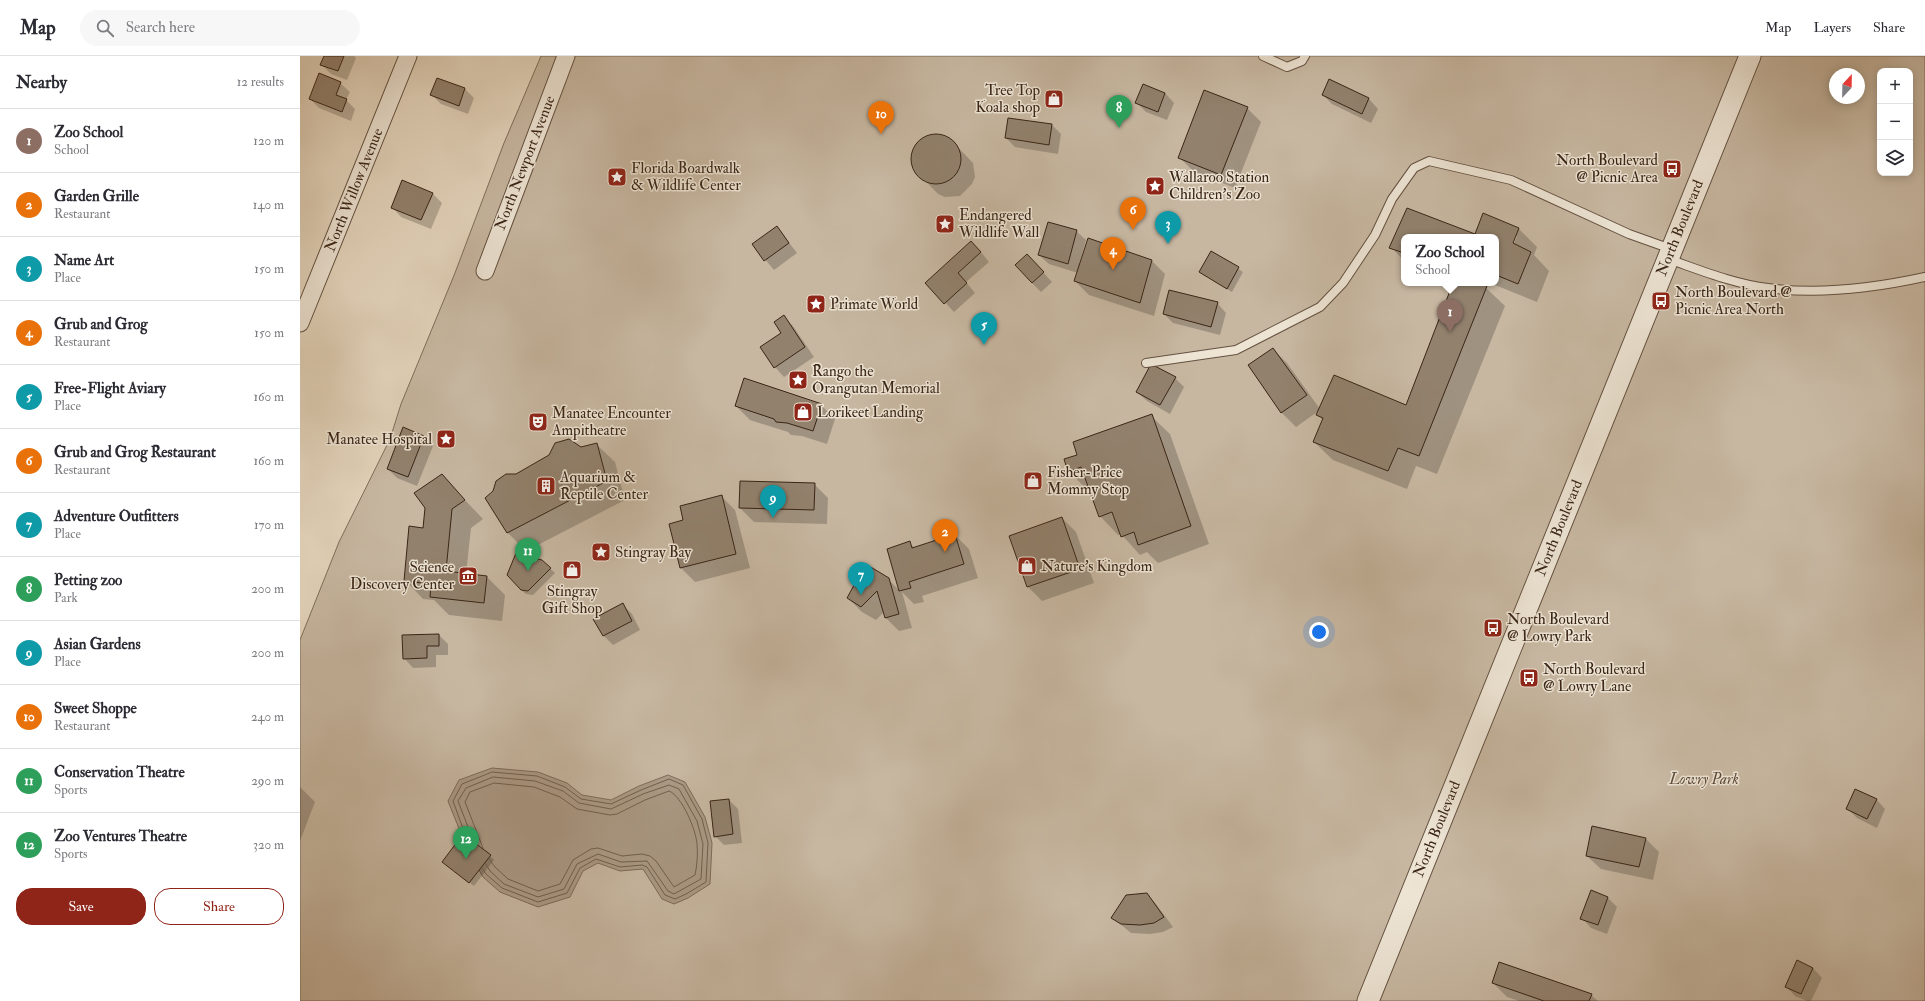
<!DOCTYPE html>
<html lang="en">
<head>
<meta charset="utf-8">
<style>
  body { margin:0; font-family:"IM FELL Double Pica",serif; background:#f7f7f7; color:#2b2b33 }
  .controls { position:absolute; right:12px; top:12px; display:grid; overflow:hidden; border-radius:8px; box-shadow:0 2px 10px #0003 }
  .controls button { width:36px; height:36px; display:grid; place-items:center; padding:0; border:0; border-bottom:1px solid #e1e1e2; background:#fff; color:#2b2b33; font:20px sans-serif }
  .compass { position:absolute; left:1529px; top:12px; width:36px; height:36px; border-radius:50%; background:#fff; box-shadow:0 2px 10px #0003; rotate:22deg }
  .you { position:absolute; left:1019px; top:576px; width:14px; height:14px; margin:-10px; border:3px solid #fff; border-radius:50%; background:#1a73e8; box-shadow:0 0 0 6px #1a73e833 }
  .badge { display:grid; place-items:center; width:26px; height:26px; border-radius:50%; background:#8f2418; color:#fff; font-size:13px; font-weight:700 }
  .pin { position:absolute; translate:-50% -33px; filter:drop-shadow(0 1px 2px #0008) }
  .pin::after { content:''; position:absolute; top:21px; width:14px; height:12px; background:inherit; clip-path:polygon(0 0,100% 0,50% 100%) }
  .popup { position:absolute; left:1101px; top:178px; width:98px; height:52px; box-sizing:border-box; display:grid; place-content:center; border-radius:8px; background:#fff; filter:drop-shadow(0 1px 3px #0005); font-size:13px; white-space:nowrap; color:#7c7c81 }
  .popup b { font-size:15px; color:#2b2b33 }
  .popup::after { content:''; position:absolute; left:50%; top:100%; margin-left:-8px; border:8px solid transparent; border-top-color:#fff }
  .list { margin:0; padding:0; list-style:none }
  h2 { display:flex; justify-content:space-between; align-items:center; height:52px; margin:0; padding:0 16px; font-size:17px }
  h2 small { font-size:13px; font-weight:400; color:#7c7c81 }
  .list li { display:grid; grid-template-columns:26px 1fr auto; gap:12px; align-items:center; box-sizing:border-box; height:64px; padding:0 16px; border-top:1px solid #e1e1e2 }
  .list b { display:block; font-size:15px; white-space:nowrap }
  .list p { margin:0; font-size:13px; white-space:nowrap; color:#7c7c81 }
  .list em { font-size:13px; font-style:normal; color:#7c7c81 }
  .actions { display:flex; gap:8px; padding:12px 16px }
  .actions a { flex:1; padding:9px 0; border:1px solid #8f2418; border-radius:16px; text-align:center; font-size:14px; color:#8f2418 }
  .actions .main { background:#8f2418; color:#fff }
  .icon { flex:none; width:22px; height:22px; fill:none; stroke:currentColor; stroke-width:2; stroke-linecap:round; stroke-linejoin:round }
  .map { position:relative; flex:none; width:1625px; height:945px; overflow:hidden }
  header { display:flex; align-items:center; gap:24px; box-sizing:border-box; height:56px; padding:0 20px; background:#fff; border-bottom:1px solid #e1e1e2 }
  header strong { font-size:19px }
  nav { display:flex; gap:22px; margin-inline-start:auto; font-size:14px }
  .search { width:280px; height:36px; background:#f7f7f7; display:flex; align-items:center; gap:10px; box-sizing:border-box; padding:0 14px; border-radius:22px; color:#7c7c81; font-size:15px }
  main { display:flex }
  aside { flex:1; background:#fff }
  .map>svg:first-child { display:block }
</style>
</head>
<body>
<header>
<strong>Map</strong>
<div class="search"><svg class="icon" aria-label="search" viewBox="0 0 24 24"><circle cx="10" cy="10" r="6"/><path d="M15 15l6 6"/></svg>Search here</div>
<nav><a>Map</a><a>Layers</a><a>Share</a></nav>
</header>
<main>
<aside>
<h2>Nearby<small>12 results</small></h2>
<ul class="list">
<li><span class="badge" style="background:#8d6e63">1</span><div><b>Zoo School</b><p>School</p></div><em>120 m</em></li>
<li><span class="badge" style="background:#e8710a">2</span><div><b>Garden Grille</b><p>Restaurant</p></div><em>140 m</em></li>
<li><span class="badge" style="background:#0f9aa8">3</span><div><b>Name Art</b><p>Place</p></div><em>150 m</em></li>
<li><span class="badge" style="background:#e8710a">4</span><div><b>Grub and Grog</b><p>Restaurant</p></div><em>150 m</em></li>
<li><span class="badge" style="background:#0f9aa8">5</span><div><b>Free-Flight Aviary</b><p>Place</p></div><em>160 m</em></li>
<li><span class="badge" style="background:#e8710a">6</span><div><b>Grub and Grog Restaurant</b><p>Restaurant</p></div><em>160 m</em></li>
<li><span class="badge" style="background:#0f9aa8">7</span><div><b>Adventure Outfitters</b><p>Place</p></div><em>170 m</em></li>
<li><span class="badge" style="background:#2e9e5b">8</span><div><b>Petting zoo</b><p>Park</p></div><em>200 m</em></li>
<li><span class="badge" style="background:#0f9aa8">9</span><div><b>Asian Gardens</b><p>Place</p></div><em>200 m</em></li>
<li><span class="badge" style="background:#e8710a">10</span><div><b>Sweet Shoppe</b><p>Restaurant</p></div><em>240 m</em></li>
<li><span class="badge" style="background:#2e9e5b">11</span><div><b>Conservation Theatre</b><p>Sports</p></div><em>290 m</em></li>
<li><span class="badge" style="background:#2e9e5b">12</span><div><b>Zoo Ventures Theatre</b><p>Sports</p></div><em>320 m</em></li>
</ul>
<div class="actions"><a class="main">Save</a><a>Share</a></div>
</aside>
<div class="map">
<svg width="1625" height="945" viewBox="0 0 1625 945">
  <rect width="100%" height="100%" fill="#e4d5bd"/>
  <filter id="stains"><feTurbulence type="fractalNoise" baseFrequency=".005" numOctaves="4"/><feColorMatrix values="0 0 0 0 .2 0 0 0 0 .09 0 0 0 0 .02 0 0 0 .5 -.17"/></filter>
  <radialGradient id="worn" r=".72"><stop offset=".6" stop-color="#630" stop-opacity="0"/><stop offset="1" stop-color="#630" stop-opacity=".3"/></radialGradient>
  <g fill="#c7b7a1" stroke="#806e5c" fill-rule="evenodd">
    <path d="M241,0H1439L1058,945H0V584L39,486L90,383L101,348L155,217L204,87ZM1104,181H1196V227H1104Z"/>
    <path d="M1459,0H1625V945H1075ZM1580,15H1610V117H1580ZM1535,18H1559V42H1535Z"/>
  </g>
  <polygon fill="#aa9984" stroke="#7d6b58" points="192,712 238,716 267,727 282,739 311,744 339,730 368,719 385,726 405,761 412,787 410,828 388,842 374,848 362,843 343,813 320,815 298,807 283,815 270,841 238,851 200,836 183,821 168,795 148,745 159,724"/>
  <g fill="#0003" fill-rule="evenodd">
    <polygon points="25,0 54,0 56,2 47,24 31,18 21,8"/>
    <polygon points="138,23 165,33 174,42 168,58 141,48 132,39"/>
    <polygon points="1030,25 1069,43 1078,53 1071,67 1032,48 1023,39"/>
    <polygon points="40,27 50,36 46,44 55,53 51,65 19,52 10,43"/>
    <polygon points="865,37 874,47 867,64 846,56 837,47"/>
    <polygon points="947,52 961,66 935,132 893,115 879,101"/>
    <polygon points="752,69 761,78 758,98 715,91 706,82"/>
    <polygon points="641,79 648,81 673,107 675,121 672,128 660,140 645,141 638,138 613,112 611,104 615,89 627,80"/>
    <polygon points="133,138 142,147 131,173 101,161 92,151"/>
    <path d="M1107,153L1175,179L1219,173L1237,191L1234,199L1249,215L1237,246L1190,227H1196V181H1104V205L1091,191ZM1215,180H1217L1212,192H1210Z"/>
    <polygon points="477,171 497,197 474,214 453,189"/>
    <polygon points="776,175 786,184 779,208 851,204 865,218 854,260 789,239 775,225 778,217 749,208 739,199"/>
    <polygon points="681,196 689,206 666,226 675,237 654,256 627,227"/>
    <polygon points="912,196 943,216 932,236 900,216"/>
    <polygon points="727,199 752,226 741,236 732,227"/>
    <polygon points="1152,227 1187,227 1185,231 1205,250 1137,418 1116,410 1107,433 1033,404 1014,386 1023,364 1017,359 1020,354 996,371 982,357 949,310 973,293 987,307 1020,353 1106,351 1154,228"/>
    <polygon points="917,247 926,257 920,279 873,267 864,258"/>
    <polygon points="484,261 493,270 514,301 484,321 475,311"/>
    <polygon points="875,322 884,331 870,358 847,345 837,336"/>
    <polygon points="521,349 535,363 527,388 502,380 491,379 488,376 450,364 436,350"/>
    <polygon points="851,360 870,378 909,488 858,507 847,496 840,499 821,478 818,479 800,460 790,433 787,434 769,415 778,400"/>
    <polygon points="124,381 133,390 117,430 97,422 88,413"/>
    <polygon points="296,388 315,406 325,444 226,495 207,476 217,419 281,392"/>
    <polygon points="141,419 183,463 171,472 166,518 187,521 205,539 202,565 149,559 134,544 123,543 105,524"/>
    <polygon points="514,428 528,442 527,468 454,466 440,452"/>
    <polygon points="421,440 435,454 450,512 395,526 381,512"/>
    <polygon points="762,462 776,476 794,527 742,545 728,531 710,481"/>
    <polygon points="655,479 669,493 678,522 622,540 624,546 614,548 602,536 612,572 599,575 585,561 584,556 576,564 562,556 548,542 588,523 601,536 588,494 609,487 615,492"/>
    <polygon points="242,505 255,517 233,539 226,538 221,534"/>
    <polygon points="322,548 332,558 340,574 313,589 304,580"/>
    <polygon points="139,579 148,588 148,599 136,599 136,611 113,612 104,602"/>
    <polygon points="0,731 15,746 0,785"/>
    <polygon points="1576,743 1585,753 1577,772 1557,762 1548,753"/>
    <polygon points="429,744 438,753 442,787 424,789 415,780"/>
    <polygon points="1345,782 1359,796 1353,824 1301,813 1287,800"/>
    <polygon points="190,800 194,804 174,830 148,810"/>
    <polygon points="847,838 856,848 873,871 863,876 850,878 831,877 813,862"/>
    <polygon points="1308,842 1317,851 1307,878 1291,872 1282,862"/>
    <polygon points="1513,912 1522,922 1511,945 1507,945 1495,940 1486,930"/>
    <polygon points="1193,927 1291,939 1298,945 1219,945 1207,941"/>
  </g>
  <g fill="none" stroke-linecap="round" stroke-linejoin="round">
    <g stroke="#725f4d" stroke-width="1">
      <polyline points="165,778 153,745 162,728 192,716 237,720 265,731 281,743 311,748 341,734 369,723 383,729 402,763 408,787 406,826 386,838 375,843 365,839 347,811 342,809 320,811 296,803 280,812 267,837 238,846 202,832 186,818 182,812"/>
      <polyline points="173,784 158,745 166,732 193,721 235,725 263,735 279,747 311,753 343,738 369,729 379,733 397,765 403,788 401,823 374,838 368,835 347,805 321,806 298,798 277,808 264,833 238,841 204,828 190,815 186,808"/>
      <path d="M183,792L165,746L170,736L194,727L234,731L260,741L277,753L310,759L317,758L345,744L369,735C382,740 396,774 397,788C398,798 397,810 395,819L374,831L356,805L350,800L342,798L322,800L298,792L291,793L273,804L260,828L238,835L208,823L195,811L189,803"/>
    </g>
  </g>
  <g fill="#92816d" stroke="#3a2516">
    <polygon points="24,0 44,0 38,15 20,9"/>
    <polygon points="19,17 41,26 36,39 47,43 42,56 9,43"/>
    <polygon points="137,22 165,32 159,50 130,39"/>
    <polygon points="1029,23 1069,42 1062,58 1022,39"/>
    <polygon points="843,28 865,37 858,56 835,47"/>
    <polygon points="904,34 948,51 921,119 878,102"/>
    <polygon points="708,62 752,68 749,89 705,82"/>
    <circle cx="636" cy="103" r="25"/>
    <polygon points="102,124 133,137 121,164 91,152"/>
    <polygon points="1107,152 1175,178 1183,157 1219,172 1213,187 1231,196 1218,228 1196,219 1196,181 1104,181 1104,197 1089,192"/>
    <polygon points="748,166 777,174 768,208 738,199"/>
    <polygon points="477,170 489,187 464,205 452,188"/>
    <polygon points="788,182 852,204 840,247 774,225"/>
    <polygon points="671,185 681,196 658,217 667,227 644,248 625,227"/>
    <polygon points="911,195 939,211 927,233 899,216"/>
    <polygon points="727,198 744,216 732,227 715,209"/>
    <polygon points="1153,227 1180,227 1187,230 1119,400 1098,392 1088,415 1013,386 1023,362 1016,359 1034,319 1106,349"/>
    <polygon points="869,234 918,246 911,271 863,258"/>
    <polygon points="484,259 505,291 474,312 460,291 481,277 474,266"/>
    <polygon points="973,292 1007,339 981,357 948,309"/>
    <polygon points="851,308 876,321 860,349 836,336"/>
    <polygon points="444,322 522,348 513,375 487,367 476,366 474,363 435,350"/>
    <polygon points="852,358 891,470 838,489 834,476 821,481 812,456 799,461 781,411 768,416 764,403 777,399 773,386"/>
    <polygon points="103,371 124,380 108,421 87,413"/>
    <polygon points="269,383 281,391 297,387 307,425 207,477 185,442 193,435 196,425 206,418 216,418 249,399 255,387"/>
    <polygon points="142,418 165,444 152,453 146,515 187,520 184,547 130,541 131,528 104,525 109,470 123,472 125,452 114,437"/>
    <polygon points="440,425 515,427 514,454 439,452"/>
    <polygon points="422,439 436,498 380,512 369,468 383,464 380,450"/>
    <polygon points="762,461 780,513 727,531 709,480"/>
    <polygon points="655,478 664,508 609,526 611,532 599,535 587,493 610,485 612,492"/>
    <polygon points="216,497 242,504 251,512 228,535 221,534 207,519"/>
    <polygon points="569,510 589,522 599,558 585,562 577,535 561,551 547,542 559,520"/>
    <polygon points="323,547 332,565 303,580 293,563"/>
    <polygon points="139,578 139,590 127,590 127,602 103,603 102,579"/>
    <polygon points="1555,733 1577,743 1567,763 1546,753"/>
    <polygon points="429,743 433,778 414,781 410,745"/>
    <polygon points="1292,770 1346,782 1339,811 1286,800"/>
    <polygon points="163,778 191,799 169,827 142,806"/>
    <polygon points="1291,834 1308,841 1298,869 1280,863"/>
    <polygon points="847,837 864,861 854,867 840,869 821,868 811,862 826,839"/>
    <polygon points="1497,904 1513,912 1501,938 1485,931"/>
    <polygon points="1199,906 1292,938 1289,945 1244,945 1192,927"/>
  </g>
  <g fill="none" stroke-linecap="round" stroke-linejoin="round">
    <g stroke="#645140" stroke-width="10">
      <g id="service">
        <polyline points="963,0 987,11 1002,5 1005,0"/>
        <path d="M1368,203C1400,214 1434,228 1468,232C1519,239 1575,232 1625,221"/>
        <polyline points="846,307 936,294 1020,251 1043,227 1075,179 1092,143 1114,112 1129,105 1211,124 1329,178 1371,193"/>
      </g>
    </g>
    <g stroke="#645140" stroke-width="19">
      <g id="minor">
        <polyline points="185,215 266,0"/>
        <polyline points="0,267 108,0"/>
      </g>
    </g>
    <g stroke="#645140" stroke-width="23">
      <polyline id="tertiary" points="1068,945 1450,0"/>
    </g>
    <use href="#service" stroke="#ede4d4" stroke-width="8"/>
    <use href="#minor" stroke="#ede4d4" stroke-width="17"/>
    <use href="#tertiary" stroke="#ede4d4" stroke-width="21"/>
  </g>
  <defs>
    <g id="shop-square" transform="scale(1)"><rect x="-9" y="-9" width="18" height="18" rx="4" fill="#8f2418" stroke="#ede4d4"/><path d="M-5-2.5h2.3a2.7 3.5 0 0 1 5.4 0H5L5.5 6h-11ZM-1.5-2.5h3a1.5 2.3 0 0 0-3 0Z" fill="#fff"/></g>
    <g id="bus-square" transform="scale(1)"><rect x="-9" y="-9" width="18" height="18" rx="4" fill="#8f2418" stroke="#ede4d4"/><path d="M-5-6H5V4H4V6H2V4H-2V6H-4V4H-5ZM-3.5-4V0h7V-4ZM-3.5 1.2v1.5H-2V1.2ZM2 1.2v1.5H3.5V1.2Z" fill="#fff"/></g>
    <g id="sight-square" transform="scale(1)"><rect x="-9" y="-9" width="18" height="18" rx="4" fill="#8f2418" stroke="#ede4d4"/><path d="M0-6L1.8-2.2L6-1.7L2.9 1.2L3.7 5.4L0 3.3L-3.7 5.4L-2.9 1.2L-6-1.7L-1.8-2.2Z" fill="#fff"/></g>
    <g id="theatre-square" transform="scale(1)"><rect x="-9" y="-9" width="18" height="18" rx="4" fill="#8f2418" stroke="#ede4d4"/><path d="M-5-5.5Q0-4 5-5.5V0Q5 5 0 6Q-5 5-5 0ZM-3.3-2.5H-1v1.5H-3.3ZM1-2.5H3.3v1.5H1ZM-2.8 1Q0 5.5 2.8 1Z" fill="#fff"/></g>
    <g id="building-square" transform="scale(1)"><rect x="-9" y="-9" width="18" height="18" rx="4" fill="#8f2418" stroke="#ede4d4"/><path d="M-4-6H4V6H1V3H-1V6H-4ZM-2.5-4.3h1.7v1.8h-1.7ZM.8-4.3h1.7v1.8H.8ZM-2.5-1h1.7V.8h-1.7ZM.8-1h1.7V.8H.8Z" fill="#fff"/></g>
    <g id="museum-square" transform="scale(1)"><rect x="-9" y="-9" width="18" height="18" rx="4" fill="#8f2418" stroke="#ede4d4"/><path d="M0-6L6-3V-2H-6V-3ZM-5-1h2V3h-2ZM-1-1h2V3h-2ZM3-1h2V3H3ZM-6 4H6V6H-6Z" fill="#fff"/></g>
  </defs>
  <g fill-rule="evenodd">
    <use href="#shop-square" x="754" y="43"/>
    <use href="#bus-square" x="1372" y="113"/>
    <use href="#sight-square" x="317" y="121"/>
    <use href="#sight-square" x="855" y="130"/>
    <use href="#sight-square" x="645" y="168"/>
    <use href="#bus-square" x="1361" y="245"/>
    <use href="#sight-square" x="516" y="248"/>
    <use href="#sight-square" x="498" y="324"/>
    <use href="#shop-square" x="503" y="356"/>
    <use href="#theatre-square" x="238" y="366"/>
    <use href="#sight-square" x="146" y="383"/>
    <use href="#shop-square" x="733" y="425"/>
    <use href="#building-square" x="246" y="430"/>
    <use href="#sight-square" x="301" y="496"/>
    <use href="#shop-square" x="727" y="510"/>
    <use href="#shop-square" x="272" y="514"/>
    <use href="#museum-square" x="168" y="520"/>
    <use href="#bus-square" x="1193" y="572"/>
    <use href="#bus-square" x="1229" y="622"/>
  </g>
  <g text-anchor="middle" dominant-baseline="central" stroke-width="3" stroke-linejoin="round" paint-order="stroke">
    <g font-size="15" fill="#3a2516" stroke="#ede4d4" text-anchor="start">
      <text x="740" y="34" text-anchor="end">Tree Top<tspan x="740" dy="17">Koala shop</tspan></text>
      <text x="1358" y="104" text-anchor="end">North Boulevard<tspan x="1358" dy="17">@ Picnic Area</tspan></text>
      <text x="331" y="112">Florida Boardwalk<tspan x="331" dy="17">&amp; Wildlife Center</tspan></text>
      <text x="869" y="121">Wallaroo Station<tspan x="869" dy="17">Children's Zoo</tspan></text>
      <text x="659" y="159">Endangered<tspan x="659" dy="17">Wildlife Wall</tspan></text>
      <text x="1375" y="236">North Boulevard @<tspan x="1375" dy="17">Picnic Area North</tspan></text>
      <text x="530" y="248">Primate World</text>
      <text x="512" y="315">Rango the<tspan x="512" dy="17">Orangutan Memorial</tspan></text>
      <text x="517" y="356">Lorikeet Landing</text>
      <text x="252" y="357">Manatee Encounter<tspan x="252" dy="17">Ampitheatre</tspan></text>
      <text x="132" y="383" text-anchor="end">Manatee Hospital</text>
      <text x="747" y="416">Fisher-Price<tspan x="747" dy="17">Mommy Stop</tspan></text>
      <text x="260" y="421">Aquarium &amp;<tspan x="260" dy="17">Reptile Center</tspan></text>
      <text x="315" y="496">Stingray Bay</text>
      <text x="741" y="510">Nature's Kingdom</text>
      <text x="154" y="511" text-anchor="end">Science<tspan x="154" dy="17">Discovery Center</tspan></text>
      <text x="272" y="535" text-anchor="middle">Stingray<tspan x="272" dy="17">Gift Shop</tspan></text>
      <text x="1207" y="563">North Boulevard<tspan x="1207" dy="17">@ Lowry Park</tspan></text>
      <text x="1243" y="613">North Boulevard<tspan x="1243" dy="17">@ Lowry Lane</tspan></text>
    </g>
    <g font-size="15" fill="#3a2516" stroke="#ede4d4">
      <text transform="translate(225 107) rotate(-69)">North Newport Avenue</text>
      <text transform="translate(54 134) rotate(-68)">North Willow Avenue</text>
      <text transform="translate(1380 172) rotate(-68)">North Boulevard</text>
      <text transform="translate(1259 472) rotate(-68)">North Boulevard</text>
      <text transform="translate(1137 773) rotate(-68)">North Boulevard</text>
    </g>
    <g font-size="15" font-style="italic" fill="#5d4a39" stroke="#ede4d4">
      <text x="1404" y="723">Lowry Park</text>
    </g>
  </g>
  <rect width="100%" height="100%" filter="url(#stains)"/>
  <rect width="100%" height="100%" fill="url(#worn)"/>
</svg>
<div class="controls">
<button>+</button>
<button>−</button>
<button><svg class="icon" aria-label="layers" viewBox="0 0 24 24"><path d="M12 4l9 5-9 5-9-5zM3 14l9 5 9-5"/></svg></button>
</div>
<svg class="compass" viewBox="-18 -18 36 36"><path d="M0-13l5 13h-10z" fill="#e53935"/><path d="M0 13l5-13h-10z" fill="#7c7c81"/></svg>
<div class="you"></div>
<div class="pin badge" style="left:1150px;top:276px;background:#8d6e63">1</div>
<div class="popup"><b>Zoo School</b>School</div>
<div class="pin badge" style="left:645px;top:496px;background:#e8710a">2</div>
<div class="pin badge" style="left:868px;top:188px;background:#0f9aa8">3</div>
<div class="pin badge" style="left:813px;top:214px;background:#e8710a">4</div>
<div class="pin badge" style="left:684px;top:289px;background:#0f9aa8">5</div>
<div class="pin badge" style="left:833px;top:174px;background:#e8710a">6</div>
<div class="pin badge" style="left:561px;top:539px;background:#0f9aa8">7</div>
<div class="pin badge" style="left:819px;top:72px;background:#2e9e5b">8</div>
<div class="pin badge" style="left:473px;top:462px;background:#0f9aa8">9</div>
<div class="pin badge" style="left:581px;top:78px;background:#e8710a">10</div>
<div class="pin badge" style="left:228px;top:515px;background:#2e9e5b">11</div>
<div class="pin badge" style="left:166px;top:803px;background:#2e9e5b">12</div>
</div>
</main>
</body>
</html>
